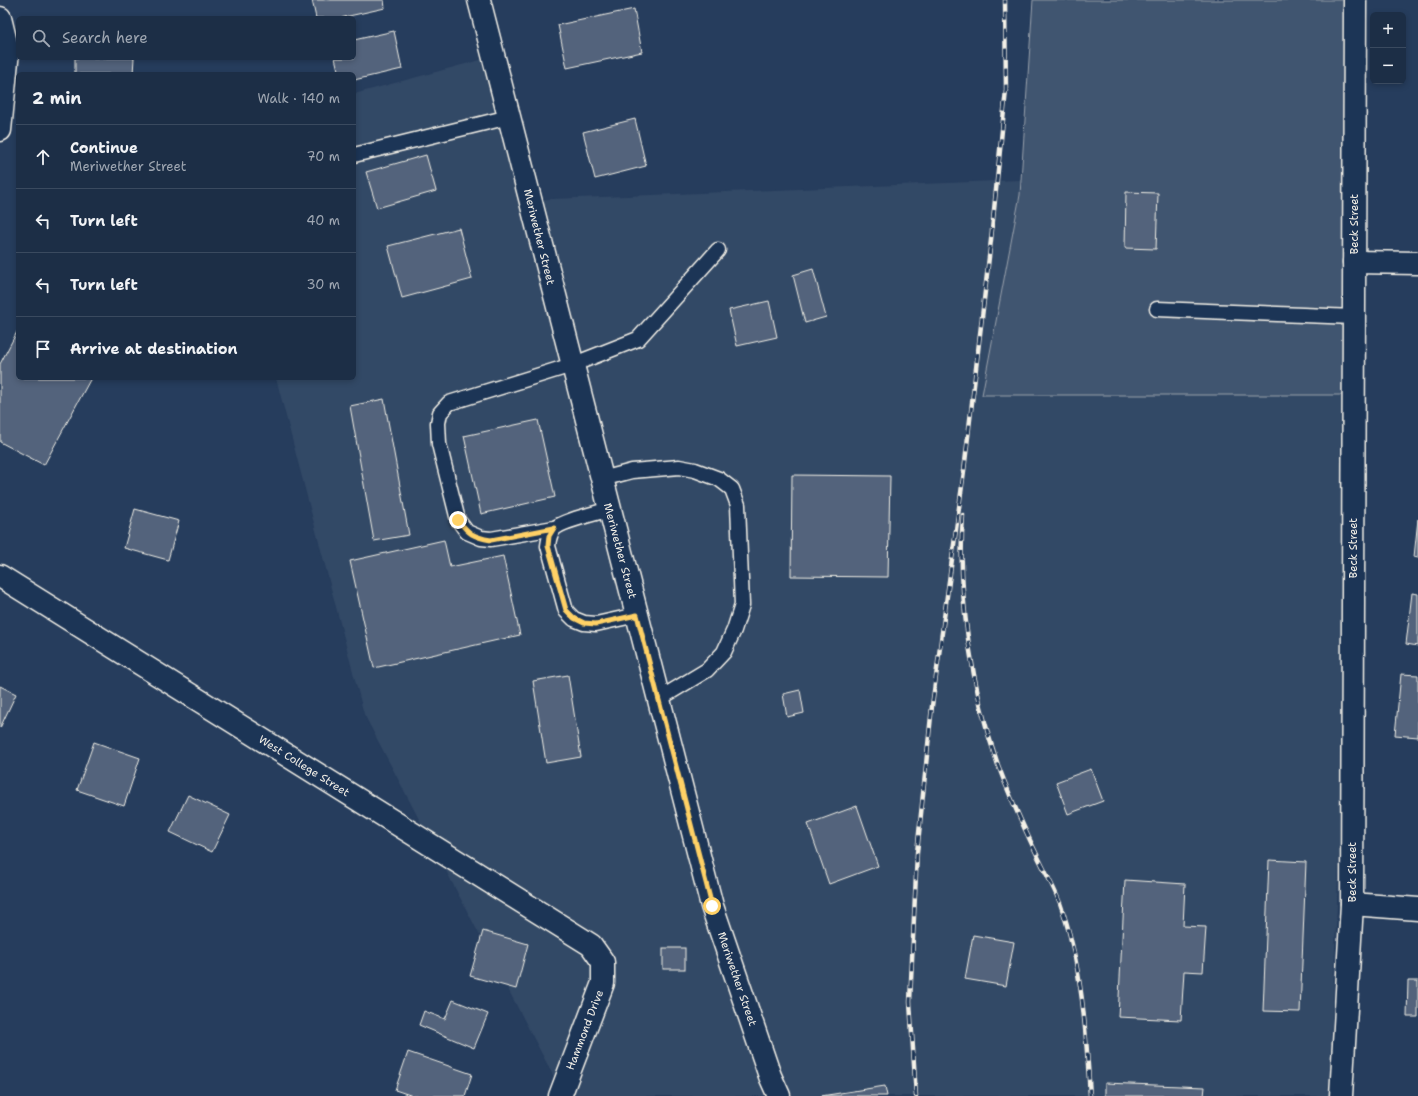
<!DOCTYPE html>
<html lang="en">
<head>
<meta charset="utf-8">
<style>
  body { margin:0; font-family:"Shantell Sans",sans-serif; background:#25364d; color:#f1f3f6 }
  .controls { position:absolute; right:12px; top:12px; display:grid; overflow:hidden; border-radius:6px; box-shadow:0 2px 6px #0003 }
  .controls button { width:36px; height:36px; display:grid; place-items:center; padding:0; border:0; border-bottom:1px solid #3a4a5f; background:#1c2e46; color:#f1f3f6; font:20px sans-serif }
  .stop { position:absolute; width:12px; height:12px; margin:-9px; border:3px solid #ffd166; border-radius:50%; background:#fff }
  .stop.end { background:#ffd166; border-color:#fff; box-shadow:0 1px 4px #0008 }
  .list { margin:0; padding:0; list-style:none }
  h2 { display:flex; justify-content:space-between; align-items:center; height:52px; margin:0; padding:0 16px; font-size:17px }
  h2 small { font-size:13px; font-weight:400; color:#a0a8b3 }
  .list li { display:grid; grid-template-columns:26px 1fr auto; gap:12px; align-items:center; box-sizing:border-box; height:64px; padding:0 16px; border-top:1px solid #3a4a5f }
  .list b { display:block; font-size:15px; white-space:nowrap }
  .list p { margin:0; font-size:13px; white-space:nowrap; color:#a0a8b3 }
  .list em { font-size:13px; font-style:normal; color:#a0a8b3 }
  .icon { flex:none; width:22px; height:22px; fill:none; stroke:currentColor; stroke-width:2; stroke-linecap:round; stroke-linejoin:round }
  .map { position:relative; flex:none; width:1418px; height:1096px; overflow:hidden }
  .search { position:absolute; background:#1c2e46; box-shadow:0 2px 6px #0003; left:16px; top:16px; width:340px; height:44px; display:flex; align-items:center; gap:10px; box-sizing:border-box; padding:0 14px; border-radius:6px; color:#a0a8b3; font-size:15px }
  .panel { position:absolute; background:#1c2e46; box-shadow:0 2px 6px #0003; left:16px; top:72px; width:340px; height:308px; border-radius:6px }
  .map>svg:first-child { display:block }
</style>
</head>
<body>
<div class="map">
<svg width="1418" height="1096" viewBox="0 0 1418 1096">
  <rect width="100%" height="100%" fill="#263d5d"/>
  <filter id="ink" filterUnits="userSpaceOnUse"><feTurbulence type="fractalNoise" baseFrequency=".025" numOctaves="2"/><feDisplacementMap in="SourceGraphic" scale="8" xChannelSelector="R" yChannelSelector="G"/><feConvolveMatrix kernelMatrix="1 2 1 2 8 2 1 2 1" color-interpolation-filters="sRGB"/></filter>
  <g filter="url(#ink)">
    <polygon fill="#334966" points="484,59 528,200 1021,180 1020,195 1355,395 1355,465 1329,1096 564,1096 364,714 276,378 354,378 354,94"/>
    <polygon fill="#40546f" stroke="#9aa2ac" points="1033,0 1356,0 1355,395 982,395 1020,195"/>
    <g fill="#52647b" stroke="#f4f1e8">
      <polygon points="312,0 384,0 385,8 340,18 316,18"/>
      <polygon points="634,9 642,52 567,68 558,25"/>
      <polygon points="394,31 402,69 354,80 354,74 339,74 335,58 354,58 354,40"/>
      <polygon points="75,58 134,58 133,74 75,74"/>
      <polygon points="635,119 646,166 595,179 583,132"/>
      <polygon points="426,155 436,191 377,208 366,172"/>
      <polygon points="1126,192 1158,193 1156,249 1125,248"/>
      <polygon points="459,228 472,279 402,298 388,246"/>
      <polygon points="813,269 826,317 805,323 793,275"/>
      <polygon points="769,301 777,337 737,346 729,310"/>
      <polygon points="18,330 18,378 91,378 44,465 0,442 0,364"/>
      <polygon points="384,399 409,535 374,541 350,406"/>
      <polygon points="538,420 555,497 481,514 464,436"/>
      <polygon points="792,475 890,476 888,577 791,576"/>
      <polygon points="135,509 179,521 168,560 124,548"/>
      <polygon points="1418,519 1418,558 1414,557"/>
      <polygon points="444,540 450,567 503,556 520,635 374,668 350,561"/>
      <polygon points="1412,593 1418,594 1418,646 1406,644"/>
      <polygon points="1401,674 1418,675 1418,737 1395,735"/>
      <polygon points="568,675 581,757 546,763 533,681"/>
      <polygon points="0,686 16,694 0,728"/>
      <polygon points="800,690 804,713 787,717 783,694"/>
      <polygon points="94,742 140,758 124,806 77,790"/>
      <polygon points="1091,769 1103,801 1068,814 1056,782"/>
      <polygon points="188,795 230,815 212,852 170,832"/>
      <polygon points="857,806 878,866 829,884 808,824"/>
      <polygon points="1269,860 1306,862 1300,1012 1263,1011"/>
      <polygon points="1125,880 1185,884 1183,926 1206,927 1203,972 1184,971 1181,1020 1118,1017"/>
      <polygon points="483,931 528,944 516,989 470,976"/>
      <polygon points="973,935 1014,942 1006,986 965,979"/>
      <rect x="663" y="948" width="22" height="21"/>
      <polygon points="1408,981 1418,981 1418,1017 1407,1017"/>
      <polygon points="453,1000 488,1014 474,1048 419,1025 424,1011 445,1019"/>
      <polygon points="408,1052 472,1074 465,1096 413,1096 395,1090"/>
      <polygon points="1105,1083 1205,1087 1204,1096 1105,1096"/>
      <polygon points="885,1086 887,1096 821,1096"/>
    </g>
    <g fill="none" stroke-linecap="round" stroke-linejoin="round">
      <g stroke="#f4f1e8" stroke-width="17">
        <g id="lane">
          <polyline points="354,155 509,117"/>
          <polyline points="1157,309 1354,317"/>
          <polyline points="602,479 632,471 679,467 695,470 719,479 732,489 738,505 742,605 734,630 724,652 707,670 659,699"/>
          <path d="M610,509C598,513 561,521 554,529C549,534 549,540 548,546L566,611L574,619L584,623L596,624L637,615"/>
          <polyline points="554,528 491,539 481,538 467,532 458,520 439,444 438,423 440,413 449,403 572,365 638,339 718,250"/>
        </g>
      </g>
      <g stroke="#f4f1e8" stroke-width="25">
        <g id="street">
          <polyline points="0,18 8,51 0,130"/>
          <polyline points="1354,262 1418,263"/>
          <polyline points="0,576 591,945 603,962 603,983 560,1096"/>
          <polyline points="1352,904 1418,909"/>
          <polyline points="1341,1096 1352,904 1355,0"/>
        </g>
      </g>
      <g stroke="#f4f1e8" stroke-width="25">
        <polyline id="secondary" points="479,0 712,906 770,1076 779,1096"/>
      </g>
      <use href="#lane" stroke="#1d3557" stroke-width="14"/>
      <use href="#street" stroke="#1d3557" stroke-width="22"/>
      <use href="#secondary" stroke="#1d3557" stroke-width="22"/>
      <g stroke="#f4f1e8" stroke-width="4.5">
        <g id="rail">
          <path d="M963,515C957,594 972,691 998,765C1010,797 1024,828 1039,859C1046,873 1054,888 1060,903C1082,965 1086,1030 1090,1096"/>
          <polyline points="916,1096 910,1002 917,853 932,706 964,471 991,240 1006,90 1005,0"/>
        </g>
      </g>
      <use href="#rail" stroke="#1d3557" stroke-width="3" stroke-dasharray="9" stroke-linecap="butt"/>
    </g>
  </g>
  <g fill="none" stroke-linecap="round" stroke-linejoin="round" filter="url(#ink)">
    <path stroke="#ffd166" stroke-width="5" d="M458,520C469,534 473,537 491,540L554,528L549,536L548,546L566,610L574,618L584,623L596,624L637,615L712,906"/>
  </g>
  <g text-anchor="middle" dominant-baseline="central" stroke-width="3.5" stroke-linejoin="round" paint-order="stroke">
    <g font-size="11" fill="#f4f1e8" stroke="#1d3557">
      <text transform="translate(1354 224) rotate(-90)">Beck Street</text>
      <text transform="translate(539 237) rotate(76)">Meriwether Street</text>
      <text transform="translate(1353 548) rotate(-90)">Beck Street</text>
      <text transform="translate(620 551) rotate(75)">Meriwether Street</text>
      <text transform="translate(304 766) rotate(32)">West College Street</text>
      <text transform="translate(1352 872) rotate(-90)">Beck Street</text>
      <text transform="translate(737 979) rotate(71)">Meriwether Street</text>
      <text transform="translate(585 1030) rotate(-69)">Hammond Drive</text>
    </g>
  </g>
</svg>
<div class="controls">
<button>+</button>
<button>−</button>
</div>
<div class="stop" style="left:712px;top:906px"></div>
<div class="stop end" style="left:458px;top:520px"></div>
<div class="search"><svg class="icon" aria-label="search" viewBox="0 0 24 24"><circle cx="10" cy="10" r="6"/><path d="M15 15l6 6"/></svg>Search here</div>
<section class="panel">
<h2>2 min<small>Walk · 140 m</small></h2>
<ul class="list">
<li><svg class="icon" aria-label="ahead" viewBox="0 0 24 24"><path d="M12 20V5M6 11l6-6 6 6"/></svg><div><b>Continue</b><p>Meriwether Street</p></div><em>70 m</em></li>
<li><svg class="icon" aria-label="left" viewBox="0 0 24 24"><path d="M17 20v-9H6M10 6l-5 5 5 5"/></svg><div><b>Turn left</b></div><em>40 m</em></li>
<li><svg class="icon" aria-label="left" viewBox="0 0 24 24"><path d="M17 20v-9H6M10 6l-5 5 5 5"/></svg><div><b>Turn left</b></div><em>30 m</em></li>
<li><svg class="icon" aria-label="arrive" viewBox="0 0 24 24"><path d="M6 21V4h12l-3 4 3 4H6"/></svg><div><b>Arrive at destination</b></div></li>
</ul>
</section>
</div>
</body>
</html>
